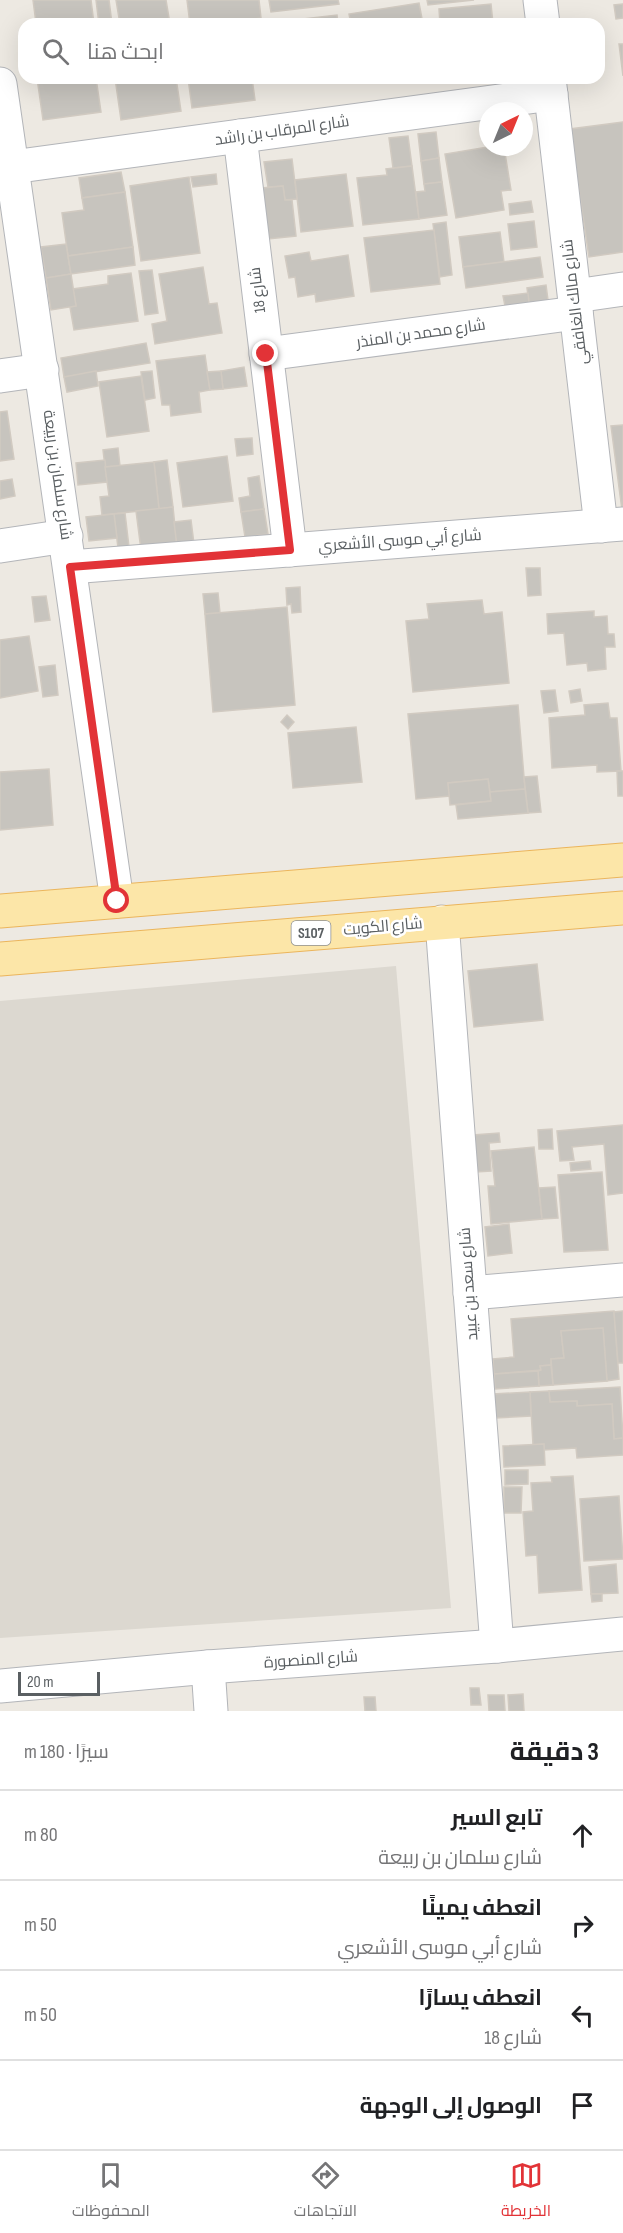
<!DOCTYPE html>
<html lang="ar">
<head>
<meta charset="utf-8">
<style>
  body { margin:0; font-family:"Sofia Sans Condensed",Cairo,sans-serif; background:#f2f2f2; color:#202124; direction:rtl }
  .compass { position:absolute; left:479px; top:102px; width:54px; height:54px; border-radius:50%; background:#fff; box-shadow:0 6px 24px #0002; rotate:43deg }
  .scale { position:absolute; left:18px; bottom:15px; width:82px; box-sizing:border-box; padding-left:6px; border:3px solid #5a5f62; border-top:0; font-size:16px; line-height:21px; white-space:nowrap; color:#5a5f62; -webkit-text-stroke:4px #fff; paint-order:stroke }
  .stop { position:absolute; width:18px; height:18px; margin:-14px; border:4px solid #e23337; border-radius:50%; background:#fff }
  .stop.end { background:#e23337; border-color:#fff; box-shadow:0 2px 6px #0008 }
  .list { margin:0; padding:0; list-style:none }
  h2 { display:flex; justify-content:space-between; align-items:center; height:78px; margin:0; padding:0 24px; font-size:26px }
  h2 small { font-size:20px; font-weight:400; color:#757577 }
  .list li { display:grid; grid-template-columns:39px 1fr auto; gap:18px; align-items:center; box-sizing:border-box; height:90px; padding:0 24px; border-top:2px solid #e0e0e0 }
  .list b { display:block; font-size:22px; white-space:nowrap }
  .list p { margin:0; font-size:20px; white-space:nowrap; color:#757577 }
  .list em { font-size:20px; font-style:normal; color:#757577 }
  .icon { flex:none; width:33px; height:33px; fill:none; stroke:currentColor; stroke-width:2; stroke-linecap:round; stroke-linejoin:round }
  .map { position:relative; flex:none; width:623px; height:1711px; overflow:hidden; direction:ltr }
  .search { position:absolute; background:#fff; box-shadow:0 6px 24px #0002; left:18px; right:18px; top:18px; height:66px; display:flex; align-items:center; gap:15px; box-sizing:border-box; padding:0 21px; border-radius:18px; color:#757577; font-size:22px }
  .sheet { height:438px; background:#fff }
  nav { display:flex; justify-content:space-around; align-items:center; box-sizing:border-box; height:84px; border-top:2px solid #e0e0e0; background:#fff; font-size:16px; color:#757577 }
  nav a { display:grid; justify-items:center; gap:3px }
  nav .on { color:#e23337 }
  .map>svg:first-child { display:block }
</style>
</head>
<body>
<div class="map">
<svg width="623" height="1711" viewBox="0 0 623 1711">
  <rect width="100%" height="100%" fill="#ede9e2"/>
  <polygon fill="#dcd8d0" points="396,966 451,1608 0,1638 0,1001"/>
  <g fill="#c7c4be" stroke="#d1cac1" stroke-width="1.5">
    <polygon points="33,0 91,0 94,24 51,24 51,20 36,23"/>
    <polygon points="96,0 109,0 112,24 99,24"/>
    <polygon points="116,0 166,0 170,24 120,24"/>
    <polygon points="187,0 259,0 261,18 215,24 190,24"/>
    <polygon points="269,0 338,0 339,4 271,12"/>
    <polygon points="427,0 474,0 428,5"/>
    <polygon points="419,3 423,24 351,24 349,14"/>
    <polygon points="491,4 493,24 440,24 439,9"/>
    <polygon points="623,4 623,18 616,19 614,5"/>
    <polygon points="337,15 338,24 268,23"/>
    <polygon points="51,20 51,24 28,23 36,23"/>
    <polygon points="619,44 623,44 623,76"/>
    <polygon points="37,78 96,78 101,112 43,120"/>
    <polygon points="115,78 176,78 181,111 121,120"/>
    <polygon points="188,78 252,78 255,100 192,108"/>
    <polygon points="623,122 623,252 589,257 570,129"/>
    <polygon points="436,132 439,158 421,161 418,134"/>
    <polygon points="408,136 412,166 393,168 389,138"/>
    <polygon points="488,147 504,147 511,190 501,191 504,210 456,218 445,154"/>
    <polygon points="439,158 442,182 424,184 421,161"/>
    <polygon points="292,159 297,199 285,200 283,186 268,187 264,162"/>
    <polygon points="412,166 419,219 363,225 357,178 387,175 386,169"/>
    <polygon points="121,172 125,192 82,198 79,178"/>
    <polygon points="216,174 217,184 193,187 191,177"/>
    <polygon points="346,174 353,226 301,232 295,180"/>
    <polygon points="189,177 200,253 141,261 130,186"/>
    <polygon points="442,182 447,215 419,219 416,192 425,191 424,184"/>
    <polygon points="283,186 285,200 292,200 296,236 268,239 262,188"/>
    <polygon points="125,192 133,247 68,256 62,213 84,210 82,198"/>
    <polygon points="531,201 533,212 510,215 509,204"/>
    <polygon points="534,221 537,247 511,250 508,224"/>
    <polygon points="446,222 452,275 440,277 433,224"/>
    <polygon points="434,230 440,284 371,292 364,238"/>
    <polygon points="500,232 504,262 463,267 459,237"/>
    <polygon points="66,244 71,274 46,278 41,247"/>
    <polygon points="133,247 135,265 71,274 68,256"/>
    <polygon points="309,252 311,261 348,255 354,296 316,302 315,294 298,297 295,277 289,278 285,256"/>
    <polygon points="540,257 543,277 466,288 463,267"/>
    <polygon points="203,267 209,304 217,303 222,333 155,344 152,324 167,321 159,274"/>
    <polygon points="152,270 158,313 145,315 139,271"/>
    <polygon points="131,273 138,321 74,330 70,307 76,306 73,289 108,284 108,276"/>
    <polygon points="71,274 76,306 51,310 46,278"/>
    <polygon points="546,285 548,300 529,303 527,288"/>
    <polygon points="528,293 529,303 505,306 503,296"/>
    <polygon points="146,343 150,363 64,377 61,358"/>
    <polygon points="205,355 210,390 199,392 201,412 171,416 170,405 162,405 156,361"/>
    <polygon points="244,367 247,386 223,389 221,371"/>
    <polygon points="96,371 98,386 67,392 64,377"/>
    <polygon points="152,371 155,398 145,400 141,372"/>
    <polygon points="221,371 223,389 210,390 207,372"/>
    <polygon points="141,376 149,431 107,437 99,382"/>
    <polygon points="7,411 14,459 0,461 0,412"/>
    <polygon points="623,425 623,510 622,510 611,426"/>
    <polygon points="252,438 253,454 237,456 235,439"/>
    <polygon points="118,448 120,466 105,467 103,450"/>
    <polygon points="227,456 233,501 183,507 177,463"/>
    <polygon points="105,460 107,482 78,485 76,463"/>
    <polygon points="167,460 173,507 159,509 154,462"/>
    <polygon points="154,462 159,509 102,515 100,497 109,496 105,467"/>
    <polygon points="259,476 264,509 241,512 239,498 250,496 248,478"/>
    <polygon points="12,479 15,496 0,499 0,481"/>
    <polygon points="173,507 177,546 141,550 136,511"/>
    <polygon points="264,509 268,534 245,537 241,512"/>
    <polygon points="125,513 129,547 118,548 114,514"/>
    <polygon points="114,514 117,538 89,541 86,517"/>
    <polygon points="191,520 194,544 177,546 174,522"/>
    <polygon points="526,568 540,568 541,595 528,596"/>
    <polygon points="300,587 301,612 292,613 291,604 287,605 286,588"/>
    <polygon points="218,593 220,613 205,614 203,594"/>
    <polygon points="46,596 50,620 35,622 32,597"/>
    <polygon points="482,600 484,614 502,612 509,683 413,692 406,621 429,619 427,604"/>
    <polygon points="287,607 295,705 213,712 205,614"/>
    <polygon points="594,611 594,617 607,616 608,634 614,634 615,647 605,647 606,669 588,671 587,663 567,665 564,633 548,634 547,614"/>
    <polygon points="29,636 38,691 0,698 0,640"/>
    <polygon points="55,665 58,695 43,697 39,667"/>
    <polygon points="580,689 582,701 571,703 569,691"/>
    <polygon points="555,690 558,711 544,713 541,691"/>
    <polygon points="608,703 610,718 617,718 621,771 597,772 597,765 552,768 549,718 585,715 584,705"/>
    <polygon points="518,705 525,789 490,792 488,779 448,783 450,796 416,799 408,714"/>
    <polygon points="287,715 294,722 288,729 281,722"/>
    <polygon points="356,727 362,782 293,788 288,733"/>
    <polygon points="49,769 53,825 0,830 0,772"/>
    <polygon points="617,771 623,771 623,796 618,796"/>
    <polygon points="537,776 541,812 528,813 524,777"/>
    <polygon points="488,779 491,801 450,805 448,783"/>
    <polygon points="525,789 528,813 458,819 456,805 491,801 490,792"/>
    <polygon points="537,964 543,1020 474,1027 468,971"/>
    <polygon points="623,1125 623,1193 608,1195 604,1144 572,1147 574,1160 560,1161 557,1131"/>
    <polygon points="552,1129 553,1149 539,1149 538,1130"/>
    <polygon points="499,1133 500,1142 489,1143 491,1171 476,1172 473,1135"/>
    <polygon points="534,1147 542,1219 491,1224 488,1186 495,1186 491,1151"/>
    <polygon points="590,1161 591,1169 571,1171 570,1163"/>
    <polygon points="602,1172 608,1250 564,1252 558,1175"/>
    <polygon points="555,1187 558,1218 542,1219 539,1188"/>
    <polygon points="509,1224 512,1253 488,1256 485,1227"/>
    <polygon points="614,1311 619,1379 607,1381 603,1328 561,1331 564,1358 551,1359 551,1365 540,1366 541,1370 494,1374 493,1359 514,1357 511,1319"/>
    <polygon points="623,1311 623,1363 618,1363 614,1312"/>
    <polygon points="603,1328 607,1381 553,1385 551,1359 564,1358 561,1331"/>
    <polygon points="551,1365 553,1385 539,1386 538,1371 541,1370 540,1366"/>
    <polygon points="538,1371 539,1386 495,1389 494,1374"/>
    <polygon points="620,1387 623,1438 614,1439 612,1404 577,1406 577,1401 550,1402 549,1391"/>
    <polygon points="549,1391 550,1402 577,1401 577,1406 612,1404 614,1439 623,1438 623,1455 577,1458 576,1448 544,1450 544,1444 533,1445 530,1392"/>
    <polygon points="530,1392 531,1416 495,1418 493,1394"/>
    <polygon points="544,1444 545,1465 504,1467 503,1446"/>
    <polygon points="505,1470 528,1470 528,1484 505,1485"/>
    <polygon points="573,1476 582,1590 539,1593 537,1555 526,1556 523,1512 533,1511 531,1483 552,1482 551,1477"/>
    <polygon points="504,1487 522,1487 521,1513 504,1513"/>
    <polygon points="619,1496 623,1559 584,1561 580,1499"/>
    <polygon points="616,1564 618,1593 591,1594 589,1567"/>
    <polygon points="591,1594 602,1594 602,1601 592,1602"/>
    <polygon points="470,1688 479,1688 481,1705 471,1705"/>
    <polygon points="523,1694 524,1711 509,1711 508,1695"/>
    <polygon points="488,1695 504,1695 505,1711 489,1711"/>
    <polygon points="364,1697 375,1697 376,1711 365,1711"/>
  </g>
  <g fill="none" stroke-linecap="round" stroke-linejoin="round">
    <g stroke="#b3b5b9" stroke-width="35">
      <g id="minor">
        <polyline points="540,0 543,24"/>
        <polyline points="549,78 601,526"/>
        <polyline points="0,84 117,901"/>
        <polyline points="240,136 290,550"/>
        <polyline points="12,167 551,94"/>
        <polyline points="575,296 623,289"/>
        <polyline points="266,354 576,313"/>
        <polyline points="0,376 42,370"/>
        <polyline points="0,546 66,536"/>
        <polyline points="70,567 623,524"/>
        <polyline points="442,922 497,1646"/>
        <polyline points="470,1293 623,1280"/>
        <polyline points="208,1667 211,1711"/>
        <polyline points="0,1686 208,1667 497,1646 623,1634"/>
      </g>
    </g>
    <g stroke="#ebb55c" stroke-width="35">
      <g id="major">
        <polyline points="0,911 623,860"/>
        <polyline points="0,959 623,908"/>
      </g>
    </g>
    <use href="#minor" stroke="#fff" stroke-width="33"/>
    <use href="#major" stroke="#fce6a8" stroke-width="33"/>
  </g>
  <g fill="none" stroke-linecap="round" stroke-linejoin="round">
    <polyline stroke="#e23337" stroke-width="8" points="117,901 70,567 290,550 266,354"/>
  </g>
  <g text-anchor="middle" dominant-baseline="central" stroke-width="5" stroke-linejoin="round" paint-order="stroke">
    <rect fill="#fff" stroke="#8c8f91" stroke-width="1.5" x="291.5" y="921" width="39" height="24" rx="4.5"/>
    <g font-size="15" font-weight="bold" fill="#5a5f62">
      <text x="311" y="933">S107</text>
    </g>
    <g font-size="16" fill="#5a5f62" stroke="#fff">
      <text transform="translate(282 131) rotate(-8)">شارع المرقاب بن راشد</text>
      <text transform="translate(258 290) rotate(-97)">شارع 18</text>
      <text transform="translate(575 302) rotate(-97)">شارع مالك الغافقي</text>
      <text transform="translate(421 334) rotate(-8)">شارع محمد بن المنذر</text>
      <text transform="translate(57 475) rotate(82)">شارع سلمان بن ربيعة</text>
      <text transform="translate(400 541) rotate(-4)">شارع أبي موسى الأشعري</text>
      <text transform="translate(383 927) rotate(-5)">شارع الكويت</text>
      <text transform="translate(469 1284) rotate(-94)">شارع سعد بن عبيد</text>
      <text transform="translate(311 1660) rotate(-4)">شارع المنصورة</text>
    </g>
  </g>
</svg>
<svg class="compass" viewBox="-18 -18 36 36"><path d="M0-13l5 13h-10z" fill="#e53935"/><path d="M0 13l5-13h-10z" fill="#757577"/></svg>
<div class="scale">20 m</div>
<div class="stop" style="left:117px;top:901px"></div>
<div class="stop end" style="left:266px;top:354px"></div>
<div class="search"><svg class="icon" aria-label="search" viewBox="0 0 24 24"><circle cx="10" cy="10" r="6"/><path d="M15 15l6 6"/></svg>ابحث هنا</div>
</div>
<section class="sheet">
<h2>3 دقيقة<small>سيرًا · 180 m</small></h2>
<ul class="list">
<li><svg class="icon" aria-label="ahead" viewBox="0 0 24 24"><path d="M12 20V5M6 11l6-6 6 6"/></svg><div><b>تابع السير</b><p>شارع سلمان بن ربيعة</p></div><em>80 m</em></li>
<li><svg class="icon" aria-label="right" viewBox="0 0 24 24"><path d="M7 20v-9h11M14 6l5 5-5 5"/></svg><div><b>انعطف يمينًا</b><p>شارع أبي موسى الأشعري</p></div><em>50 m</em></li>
<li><svg class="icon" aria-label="left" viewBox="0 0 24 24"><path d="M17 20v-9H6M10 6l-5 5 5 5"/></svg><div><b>انعطف يسارًا</b><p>شارع 18</p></div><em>50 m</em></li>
<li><svg class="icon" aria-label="arrive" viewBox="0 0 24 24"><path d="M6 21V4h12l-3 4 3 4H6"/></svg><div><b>الوصول إلى الوجهة</b></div></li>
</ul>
</section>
<nav>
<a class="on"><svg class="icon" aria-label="map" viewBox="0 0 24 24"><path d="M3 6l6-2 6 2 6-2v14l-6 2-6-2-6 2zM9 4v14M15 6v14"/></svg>الخريطة</a>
<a><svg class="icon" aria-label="directions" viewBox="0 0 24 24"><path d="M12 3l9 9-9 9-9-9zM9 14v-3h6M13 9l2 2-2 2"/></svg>الاتجاهات</a>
<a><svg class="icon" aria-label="saved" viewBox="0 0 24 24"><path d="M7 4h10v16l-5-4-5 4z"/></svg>المحفوظات</a>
</nav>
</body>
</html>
